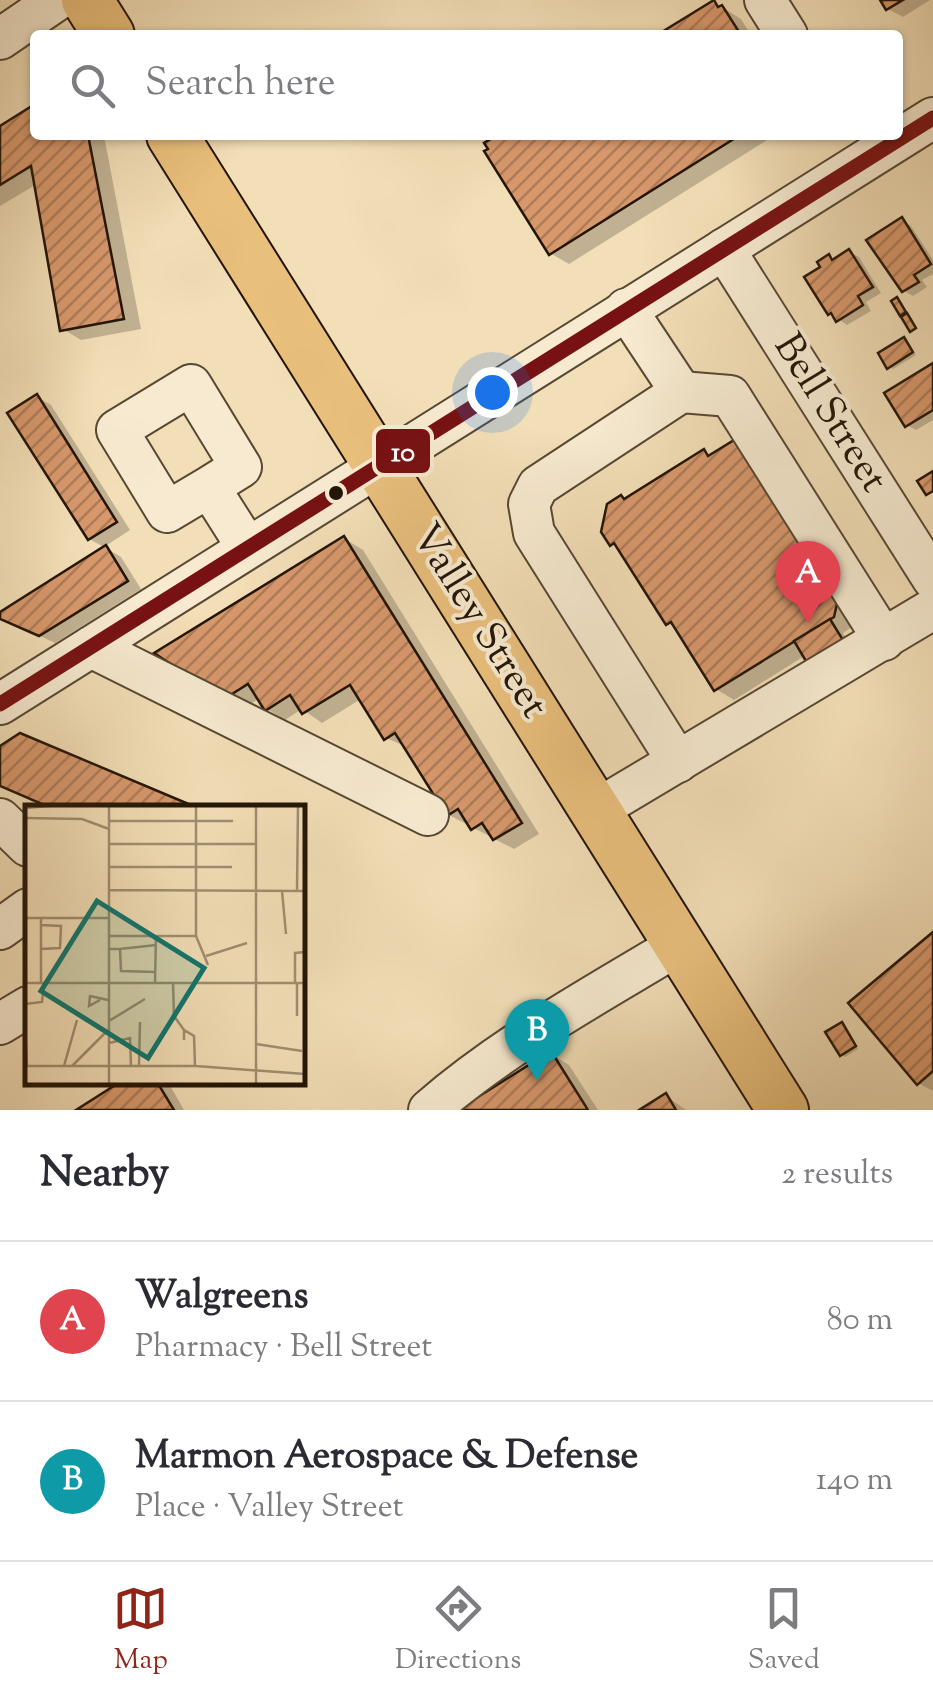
<!DOCTYPE html>
<html lang="en">
<head>
<meta charset="utf-8">
<style>
  body { margin:0; font-family:"Sorts Mill Goudy",serif; background:#f7f7f7; color:#2b2b33 }
  .you { position:absolute; left:492px; top:392px; width:35px; height:35px; margin:-25px; border:8px solid #fff; border-radius:50%; background:#1a73e8; box-shadow:0 0 0 15px #1a73e833 }
  .badge { display:grid; place-items:center; width:65px; height:65px; border-radius:50%; background:#8f2418; color:#fff; font-size:32px; font-weight:700 }
  .pin { position:absolute; translate:-50% -82px; filter:drop-shadow(0 2px 5px #0008) }
  .pin::after { content:''; position:absolute; top:52px; width:35px; height:30px; background:inherit; clip-path:polygon(0 0,100% 0,50% 100%) }
  .list { margin:0; padding:0; list-style:none }
  h2 { display:flex; justify-content:space-between; align-items:center; height:130px; margin:0; padding:0 40px; font-size:42px }
  h2 small { font-size:32px; font-weight:400; color:#7c7c81 }
  .list li { display:grid; grid-template-columns:65px 1fr auto; gap:30px; align-items:center; box-sizing:border-box; height:160px; padding:0 40px; border-top:2px solid #e1e1e2 }
  .list b { display:block; font-size:38px; white-space:nowrap }
  .list p { margin:0; font-size:32px; white-space:nowrap; color:#7c7c81 }
  .list em { font-size:32px; font-style:normal; color:#7c7c81 }
  .icon { flex:none; width:55px; height:55px; fill:none; stroke:currentColor; stroke-width:2; stroke-linecap:round; stroke-linejoin:round }
  .map { position:relative; flex:none; width:933px; height:1110px; overflow:hidden }
  .search { position:absolute; background:#fff; box-shadow:0 2px 8px #0004; left:30px; right:30px; top:30px; height:110px; display:flex; align-items:center; gap:25px; box-sizing:border-box; padding:0 35px; border-radius:10px; color:#7c7c81; font-size:38px }
  .sheet { height:450px; background:#fff }
  nav { display:flex; justify-content:space-around; align-items:center; box-sizing:border-box; height:140px; border-top:2px solid #e1e1e2; background:#fff; font-size:28px; color:#7c7c81 }
  nav a { display:grid; justify-items:center; gap:5px }
  nav .on { color:#8f2418 }
  .map>svg:first-child { display:block }
</style>
</head>
<body>
<div class="map">
<svg width="933" height="1110" viewBox="0 0 933 1110">
  <defs>
    <pattern id="building-hatch" width="6" height="6" patternUnits="userSpaceOnUse" patternTransform="scale(2.5)"><rect width="6" height="6" fill="#d7986c"/><path d="M-1 1l2-2M0 6l6-6M5 7l2-2" fill="none" stroke="#ae7b57"/></pattern>
  </defs>
  <rect width="100%" height="100%" fill="#f2deb7"/>
  <filter id="stains"><feTurbulence type="fractalNoise" baseFrequency=".002" numOctaves="4"/><feColorMatrix values="0 0 0 0 .2 0 0 0 0 .09 0 0 0 0 .02 0 0 0 .5 -.17"/></filter>
  <radialGradient id="worn" r=".72"><stop offset=".6" stop-color="#630" stop-opacity="0"/><stop offset="1" stop-color="#630" stop-opacity=".3"/></radialGradient>
  <g fill="#0003">
    <polygon points="883,0 930,0 903,17 888,9"/>
    <polygon points="714,2 741,19 751,35 661,35"/>
    <polygon points="35,107 35,135 102,135 105,141 141,329 81,340 63,329 37,184 0,206 0,129"/>
    <polygon points="501,135 775,135 569,264 550,253"/>
    <polygon points="902,220 911,226 933,260 933,274 922,280 927,287 913,296 903,290"/>
    <polygon points="849,252 859,257 881,293 866,302 871,311 847,325 830,313 824,267 829,257 835,261"/>
    <polygon points="904,340 916,355 893,369 889,367"/>
    <polygon points="933,366 933,420 916,430 907,425"/>
    <polygon points="37,397 51,405 130,530 104,547 89,539"/>
    <polygon points="739,440 852,627 843,633 854,651 806,655 734,700 716,689 678,629 668,623 622,550 611,544 626,501 704,452 711,456"/>
    <polygon points="345,539 363,550 539,834 514,849 449,815 407,747 386,738 361,699 322,723 302,709 285,720 267,709 260,698 244,708 225,697"/>
    <polygon points="106,548 121,557 141,589 55,643 0,617"/>
    <polygon points="933,935 933,1091 918,1083"/>
    <polygon points="842,1025 858,1049 845,1057 841,1054"/>
    <polygon points="551,1054 569,1065 598,1110 462,1110"/>
    <polygon points="125,1082 168,1082 184,1110 81,1110"/>
    <polygon points="666,1096 686,1110 644,1110"/>
  </g>
  <g fill="url(#building-hatch)" stroke="#231507" stroke-width="2.5">
    <polygon points="714,0 718,7 722,5 741,35 657,35"/>
    <polygon points="880,0 903,0 886,10"/>
    <polygon points="35,104 35,135 88,135 124,319 60,331 31,166 0,185 0,126"/>
    <polygon points="497,135 740,135 549,255 484,151 488,149 484,143"/>
    <polygon points="902,217 931,264 914,275 919,282 902,292 866,240"/>
    <polygon points="849,249 873,287 858,296 863,305 836,322 831,313 828,315 804,277 820,267 817,262 829,254 832,260"/>
    <polygon points="897,297 906,312 900,316 891,301"/>
    <polygon points="907,313 916,328 910,332 901,317"/>
    <polygon points="904,337 913,352 887,369 878,353"/>
    <polygon points="933,363 933,410 905,427 884,393"/>
    <polygon points="37,394 117,522 88,540 7,413"/>
    <polygon points="739,437 839,595 834,617 714,691 671,622 666,625 614,543 610,546 601,532 607,504 621,495 624,499 704,449 708,456"/>
    <polygon points="933,471 933,491 926,495 917,481"/>
    <polygon points="344,536 522,823 493,840 482,823 471,830 458,809 447,816 395,733 384,740 350,685 302,714 290,695 265,711 248,684 224,699 154,653"/>
    <polygon points="106,545 128,581 39,636 0,619 0,612"/>
    <polygon points="830,619 846,645 810,668 794,641"/>
    <polygon points="20,733 198,808 51,808 0,786 0,746"/>
    <polygon points="933,932 933,1071 917,1085 848,1003"/>
    <polygon points="842,1022 856,1046 840,1056 825,1032"/>
    <polygon points="551,1051 588,1110 457,1110"/>
    <polygon points="120,1082 157,1082 174,1110 76,1110"/>
    <polygon points="666,1093 676,1110 639,1110"/>
  </g>
  <g fill="none" stroke-linecap="round" stroke-linejoin="round">
    <g stroke="#574733" stroke-width="44">
      <g id="minor">
        <polyline points="765,0 787,35"/>
        <polyline points="0,39 57,0"/>
        <polyline points="724,249 933,579"/>
        <polyline points="626,309 681,392 538,486 529,504 534,533 678,762"/>
        <polyline points="681,392 730,396 884,640"/>
        <polyline points="209,487 167,512 117,430 191,385 241,467 209,487 247,547"/>
        <polyline points="91,647 428,815"/>
        <polyline points="0,704 933,118"/>
        <polyline points="596,810 933,609"/>
        <polyline points="0,819 28,846"/>
        <polyline points="0,929 28,909"/>
        <polyline points="0,1024 28,1007"/>
        <path d="M429,1110C505,1044 594,996 680,944"/>
      </g>
    </g>
    <g stroke="#231507" stroke-width="54">
      <g id="major">
        <polyline points="87,0 109,35"/>
        <polyline points="172,135 783,1110"/>
      </g>
    </g>
    <use href="#minor" stroke="#f7ead0" stroke-width="40"/>
    <use href="#major" stroke="#e9bf7c" stroke-width="50"/>
    <g stroke="#f7ead0" stroke-width="22">
      <polyline id="bus-1" points="0,704 933,118"/>
    </g>
    <use href="#bus-1" stroke="#771113" stroke-width="15"/>
  </g>
  <circle fill="#231507" stroke="#f7ead0" stroke-width="4" cx="336" cy="493" r="9"/>
  <g text-anchor="middle" dominant-baseline="central" stroke-width="8" stroke-linejoin="round" paint-order="stroke">
    <g font-size="40" fill="#231507" stroke="#f7ead0">
      <text transform="translate(829 414) rotate(58)">Bell Street</text>
      <text transform="translate(478 622) rotate(58)">Valley Street</text>
    </g>
  </g>
  <g transform="translate(25 805)">
    <rect width="280" height="280" fill="#f2deb7"/>
    <path fill="none" stroke="#9f8e71" stroke-width="2.5" d="M84,0V280M171,0V131L183,160M231,0V280M0,3L37,0M0,13L57,14L84,24M84,16H208M84,39H231M84,62H207M83,85L280,86M257,86L261,129M272,86L273,0M0,113H83M16,120L36,121L35,143L16,144M83,131H171M83,144H95L96,166L130,167M95,144L131,140M181,151L222,138M0,178H280M16,178V113M130,178L131,131M148,178L149,211L159,225M270,178V148L280,147M272,178V211M75,195L64,201L65,191L83,195M0,199L17,197L19,178M84,216L120,194M0,219L2,261M159,235V225L169,231L170,261M84,238L105,233L106,261M231,239L277,246M0,261H171L280,269M39,261L52,215M47,261L83,225M114,261L115,217"/>
    <path fill="#0f766e" fill-opacity="0.15" stroke="#0f766e" stroke-width="5" d="M72,96L179,163L123,253L16,186Z"/>
    <rect width="280" height="280" fill="none" stroke="#231507" stroke-width="5"/>
  </g>
  <rect stroke="#f7ead0" stroke-width="4" x="374" y="427" width="58" height="48" rx="10" fill="#771113"/>
  <g font-size="28" text-anchor="middle" font-weight="bold" fill="#fff">
    <text x="403" y="461">10</text>
  </g>
  <rect width="100%" height="100%" filter="url(#stains)"/>
  <rect width="100%" height="100%" fill="url(#worn)"/>
</svg>
<div class="you"></div>
<div class="pin badge" style="left:808px;top:623px;background:#e0444e">A</div>
<div class="pin badge" style="left:537px;top:1081px;background:#0f9aa8">B</div>
<div class="search"><svg class="icon" aria-label="search" viewBox="0 0 24 24"><circle cx="10" cy="10" r="6"/><path d="M15 15l6 6"/></svg>Search here</div>
</div>
<section class="sheet">
<h2>Nearby<small>2 results</small></h2>
<ul class="list">
<li><span class="badge" style="background:#e0444e">A</span><div><b>Walgreens</b><p>Pharmacy · Bell Street</p></div><em>80 m</em></li>
<li><span class="badge" style="background:#0f9aa8">B</span><div><b>Marmon Aerospace &amp; Defense</b><p>Place · Valley Street</p></div><em>140 m</em></li>
</ul>
</section>
<nav>
<a class="on"><svg class="icon" aria-label="map" viewBox="0 0 24 24"><path d="M3 6l6-2 6 2 6-2v14l-6 2-6-2-6 2zM9 4v14M15 6v14"/></svg>Map</a>
<a><svg class="icon" aria-label="directions" viewBox="0 0 24 24"><path d="M12 3l9 9-9 9-9-9zM9 14v-3h6M13 9l2 2-2 2"/></svg>Directions</a>
<a><svg class="icon" aria-label="saved" viewBox="0 0 24 24"><path d="M7 4h10v16l-5-4-5 4z"/></svg>Saved</a>
</nav>
</body>
</html>
